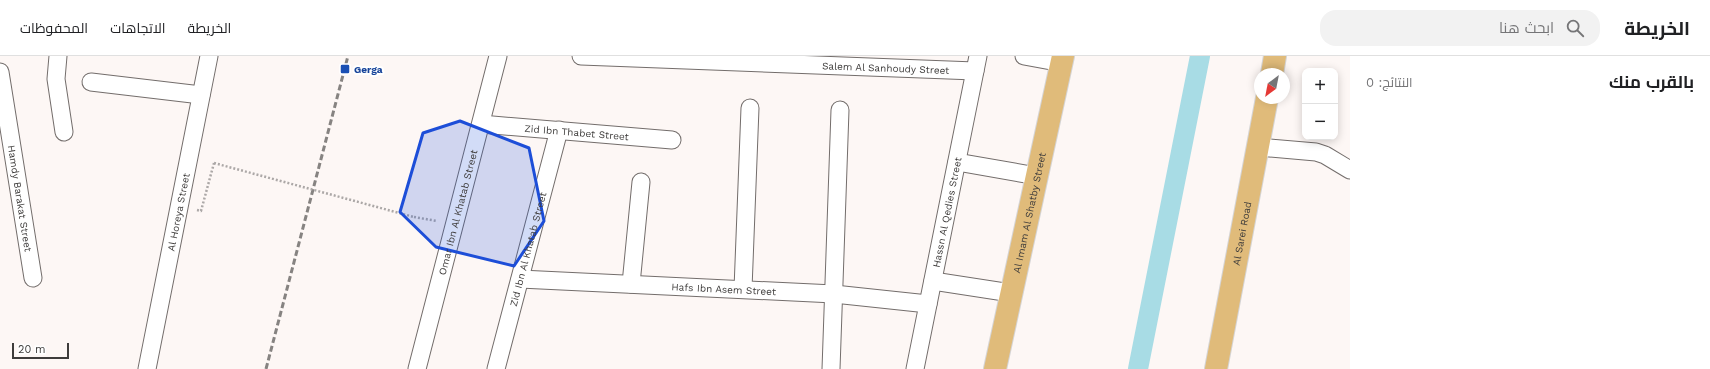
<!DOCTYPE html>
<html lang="ar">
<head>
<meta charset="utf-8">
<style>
  body { margin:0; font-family:"Work Sans",Cairo,sans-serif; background:#f2f2f2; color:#202124; direction:rtl }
  .controls { position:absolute; right:12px; top:12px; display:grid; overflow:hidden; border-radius:8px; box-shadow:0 2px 10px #0003 }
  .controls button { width:36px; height:36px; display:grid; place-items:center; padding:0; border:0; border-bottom:1px solid #e0e0e0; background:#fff; color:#202124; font:20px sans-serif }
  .compass { position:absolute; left:1254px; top:12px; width:36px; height:36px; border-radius:50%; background:#fff; box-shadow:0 2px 10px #0003; rotate:212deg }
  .scale { position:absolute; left:12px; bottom:10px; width:57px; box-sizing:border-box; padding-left:4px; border:2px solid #3e3c3b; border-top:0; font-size:11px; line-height:14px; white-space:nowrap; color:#3e3c3b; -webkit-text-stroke:3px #fff; paint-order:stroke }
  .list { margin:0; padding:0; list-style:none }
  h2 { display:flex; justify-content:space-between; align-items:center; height:52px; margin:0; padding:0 16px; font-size:17px }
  h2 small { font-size:13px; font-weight:400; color:#757577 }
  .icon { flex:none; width:22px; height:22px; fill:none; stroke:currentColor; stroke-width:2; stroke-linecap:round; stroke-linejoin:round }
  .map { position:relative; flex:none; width:1350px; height:313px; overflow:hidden; direction:ltr }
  header { display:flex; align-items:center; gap:24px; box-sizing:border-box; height:56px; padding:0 20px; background:#fff; border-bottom:1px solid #e0e0e0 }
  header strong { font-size:19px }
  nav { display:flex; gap:22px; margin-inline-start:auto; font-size:14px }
  .search { width:280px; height:36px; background:#f2f2f2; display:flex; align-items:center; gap:10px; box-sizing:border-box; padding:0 14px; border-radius:16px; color:#757577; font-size:15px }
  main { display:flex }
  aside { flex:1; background:#fff }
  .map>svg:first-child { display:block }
</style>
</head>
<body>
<header>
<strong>الخريطة</strong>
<div class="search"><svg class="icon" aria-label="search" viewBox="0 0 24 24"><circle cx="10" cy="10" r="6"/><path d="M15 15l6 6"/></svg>ابحث هنا</div>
<nav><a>الخريطة</a><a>الاتجاهات</a><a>المحفوظات</a></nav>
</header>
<main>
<aside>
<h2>بالقرب منك<small>النتائج: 0</small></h2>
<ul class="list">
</ul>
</aside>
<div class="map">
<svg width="1350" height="313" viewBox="0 0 1350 313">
  <rect width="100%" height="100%" fill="#fdf7f5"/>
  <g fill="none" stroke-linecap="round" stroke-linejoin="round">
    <polyline stroke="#a8dce5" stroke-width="20" points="1138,313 1200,0"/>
    <g stroke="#736d6b" stroke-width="19">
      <g id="minor">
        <polyline points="58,0 56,23 64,76"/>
        <path id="s1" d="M581,0L975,15"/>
        <polyline points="1024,0 1062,7"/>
        <path id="s2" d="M0,16L33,222"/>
        <polyline points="91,26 201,39"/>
        <path id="s3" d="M481,68L672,84"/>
        <polyline points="1258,91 1316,96 1325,99 1350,114"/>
        <polyline points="957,106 1037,120"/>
        <path id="s4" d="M520,223L834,238L928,248"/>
        <polyline points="933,225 1011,237"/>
        <polyline points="631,228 641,126"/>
        <polyline points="743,233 750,52"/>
        <path id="s5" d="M147,313L209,0"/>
        <path id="s6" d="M417,313L498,0"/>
        <path id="s7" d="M496,313L559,74"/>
        <polyline points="831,313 840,54"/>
        <path id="s8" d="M915,313L978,0"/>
      </g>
    </g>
    <g stroke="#d5d4d4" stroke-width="24">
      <g id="primary">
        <polyline points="1272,18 1275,0"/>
        <path id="s9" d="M995,313L1063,0"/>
        <path id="s10" d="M1216,313L1267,42"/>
      </g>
    </g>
    <g stroke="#aca8a7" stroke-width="2.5" stroke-dasharray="2 2" stroke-linecap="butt">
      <polyline points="197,154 201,155 214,107"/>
      <polyline points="414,161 437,165"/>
    </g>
    <use href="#minor" stroke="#fff" stroke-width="17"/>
    <use href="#primary" stroke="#e0bb7a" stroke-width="22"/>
    <polyline stroke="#868381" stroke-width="3" stroke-dasharray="6 3" stroke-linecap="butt" points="266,313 348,0"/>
    <polyline stroke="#aca8a7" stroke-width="2.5" stroke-dasharray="2 2" stroke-linecap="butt" points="214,107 414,161"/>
  </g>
  <path fill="#1d4ed8" fill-opacity="0.2" stroke="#1d4ed8" stroke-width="3" stroke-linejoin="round" d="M460,65L529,92L544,165L514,210L436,191L400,156L423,77Z"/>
  <rect fill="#1a4fb4" stroke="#fff" stroke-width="1.5" x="340" y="8" width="10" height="10" rx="2"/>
  <g text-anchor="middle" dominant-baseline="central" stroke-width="4" stroke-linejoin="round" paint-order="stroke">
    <g font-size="10" fill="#3e3c3b" stroke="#fff">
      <text stroke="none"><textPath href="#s1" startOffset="305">Salem Al Sanhoudy Street</textPath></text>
      <text stroke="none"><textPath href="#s3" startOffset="96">Zid Ibn Thabet Street</textPath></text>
      <text stroke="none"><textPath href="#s2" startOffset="128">Hamdy Barakat Street</textPath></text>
      <text stroke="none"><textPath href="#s5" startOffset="160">Al Horeya Street</textPath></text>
      <text stroke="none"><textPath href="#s9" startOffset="160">Al Imam Al Shatby Street</textPath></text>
      <text stroke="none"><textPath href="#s6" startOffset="162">Omar Ibn Al Khatab Street</textPath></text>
      <text stroke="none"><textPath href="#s8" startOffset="160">Hassn Al Qedies Street</textPath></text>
      <text stroke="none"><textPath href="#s10" startOffset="138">Al Sarei Road</textPath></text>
      <text stroke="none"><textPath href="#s7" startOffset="124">Zid Ibn Al Khatab Street</textPath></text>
      <text stroke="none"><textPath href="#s4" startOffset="204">Hafs Ibn Asem Street</textPath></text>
    </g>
    <g font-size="10" font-weight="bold" fill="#164399" stroke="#fff" text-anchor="start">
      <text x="354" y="13">Gerga</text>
    </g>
  </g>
</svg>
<div class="controls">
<button>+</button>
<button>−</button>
</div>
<svg class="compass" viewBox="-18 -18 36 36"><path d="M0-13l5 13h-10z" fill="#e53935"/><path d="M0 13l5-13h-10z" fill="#757577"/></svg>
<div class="scale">20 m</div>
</div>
</main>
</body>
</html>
